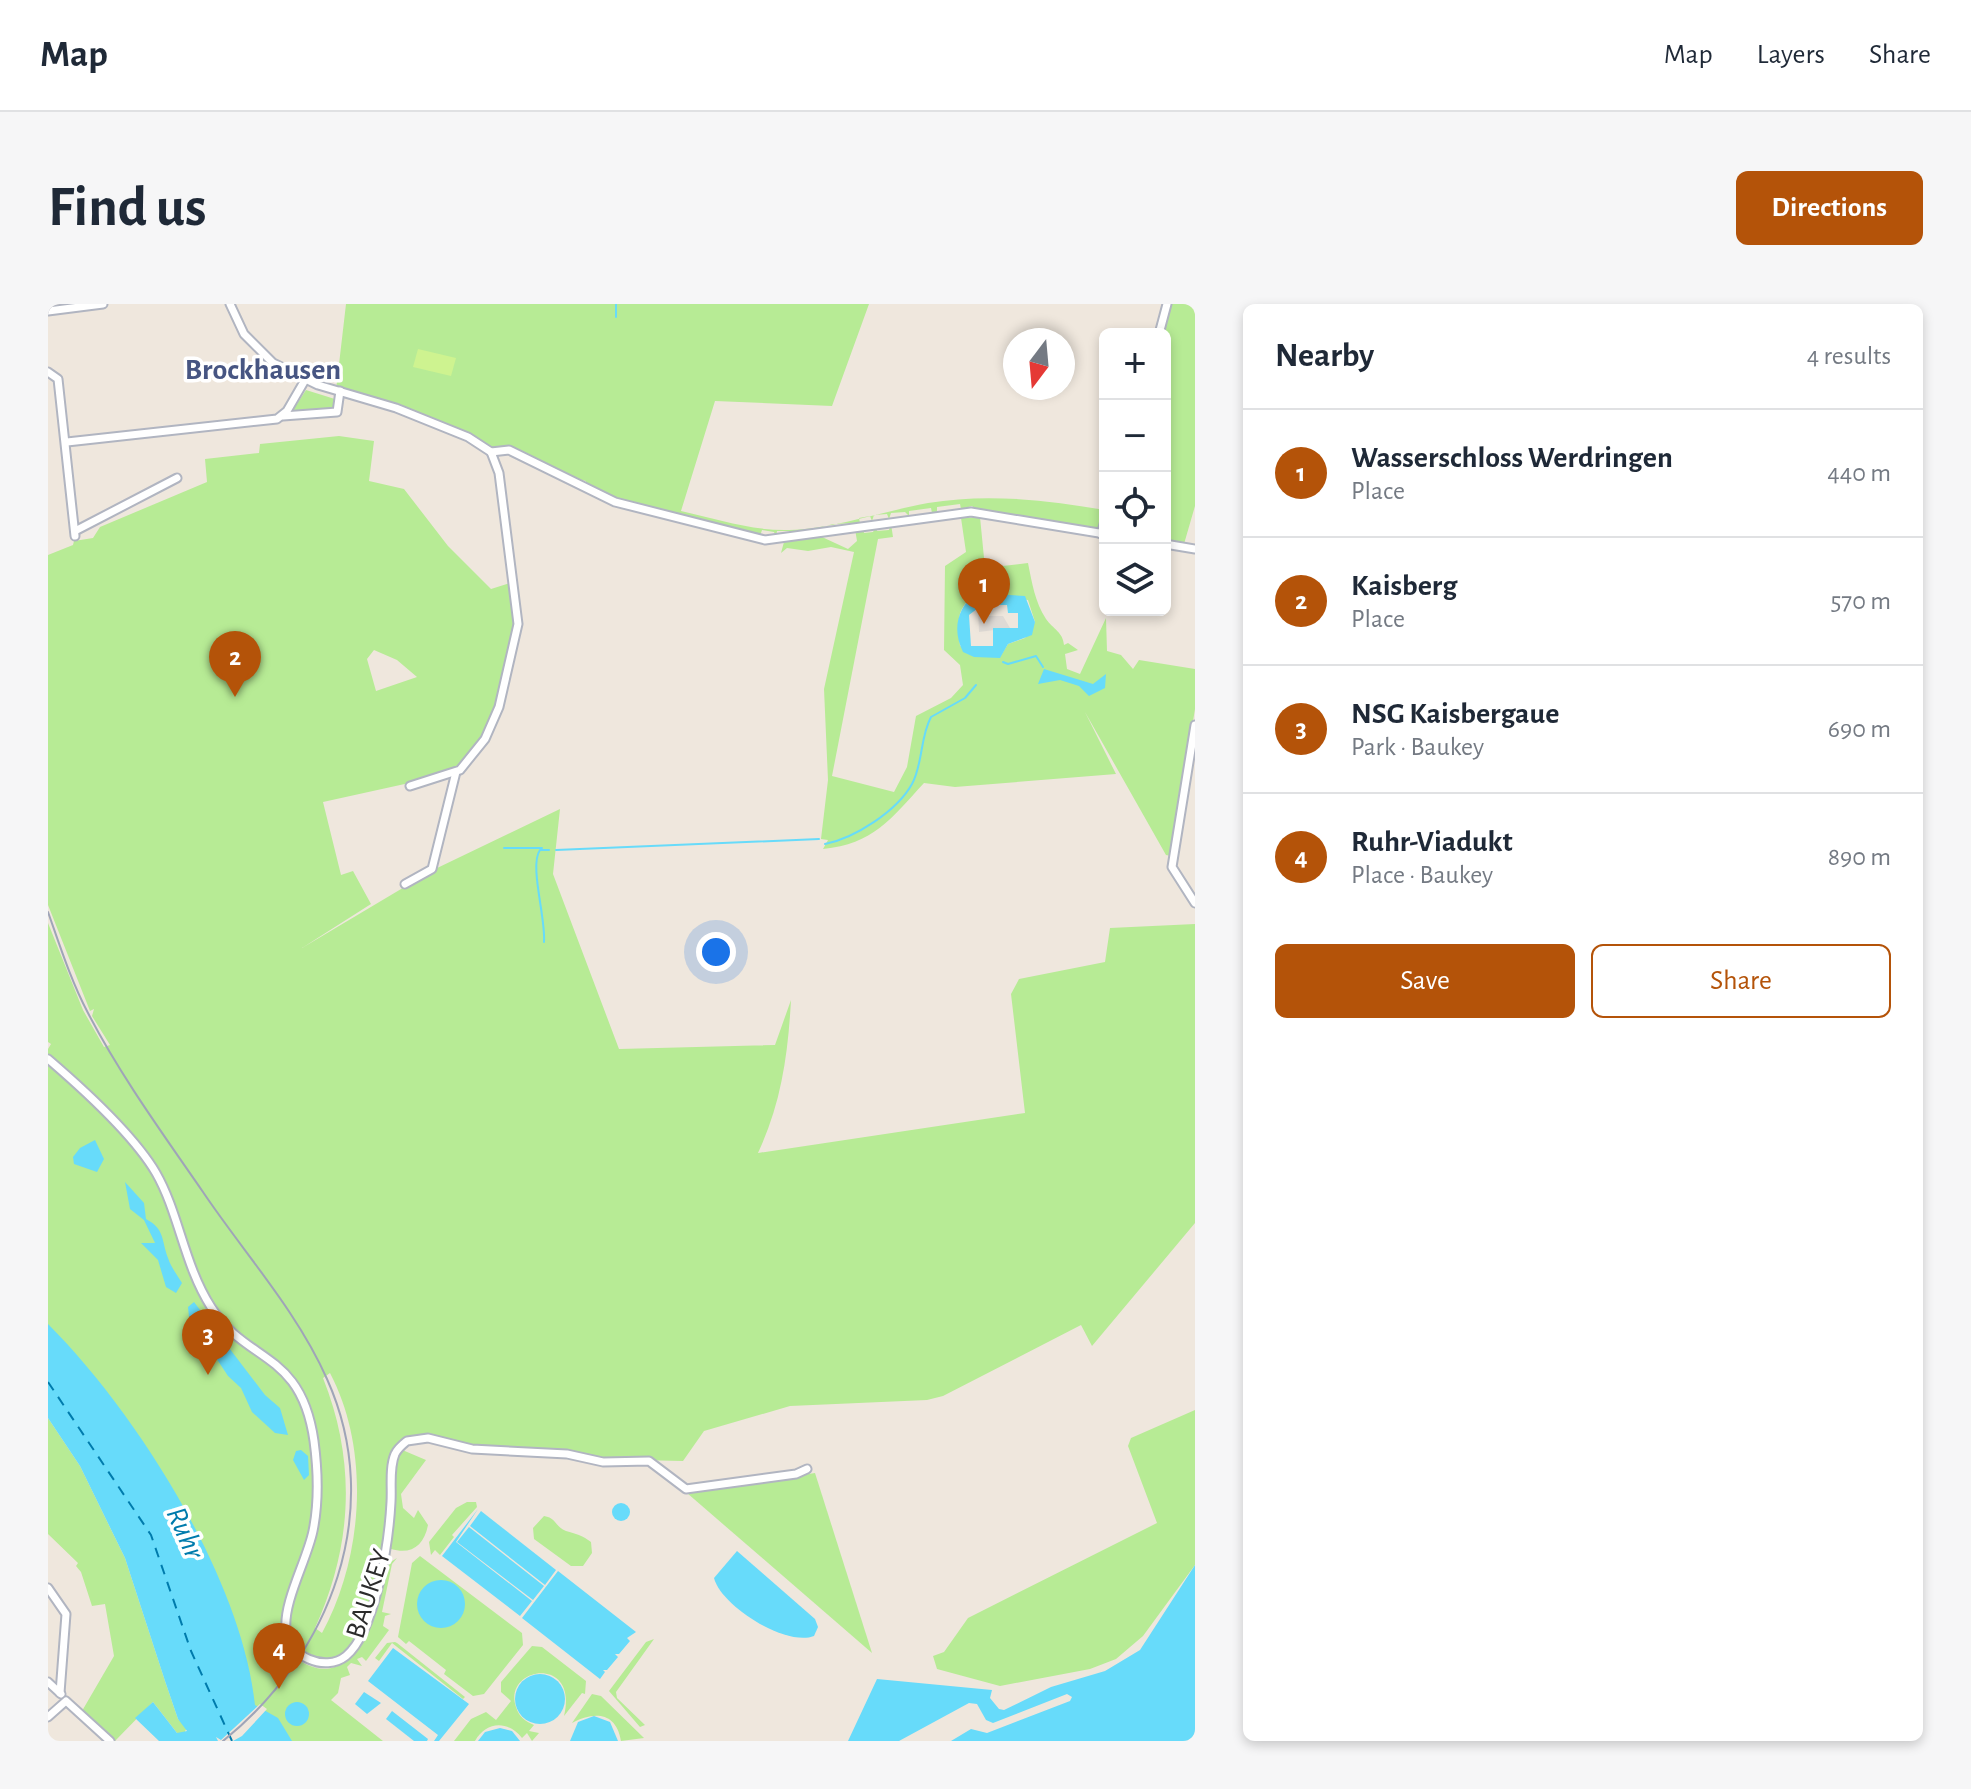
<!DOCTYPE html>
<html lang="en">
<head>
<meta charset="utf-8">
<style>
  body { margin:0; font-family:"Alegreya Sans",sans-serif; background:#f6f6f7; color:#1f2937 }
  .controls { position:absolute; right:24px; top:24px; display:grid; overflow:hidden; border-radius:12px; box-shadow:0 4px 12px #0003 }
  .controls button { width:72px; height:72px; display:grid; place-items:center; padding:0; border:0; border-bottom:2px solid #e0e1e3; background:#fff; color:#1f2937; font:40px sans-serif }
  .compass { position:absolute; left:955px; top:24px; width:72px; height:72px; border-radius:50%; background:#fff; box-shadow:0 4px 12px #0003; rotate:196deg }
  .you { position:absolute; left:668px; top:648px; width:28px; height:28px; margin:-20px; border:6px solid #fff; border-radius:50%; background:#1a73e8; box-shadow:0 0 0 12px #1a73e833 }
  .badge { display:grid; place-items:center; width:52px; height:52px; border-radius:50%; background:#b45309; color:#fff; font-size:26px; font-weight:700 }
  .pin { position:absolute; translate:-50% -66px; filter:drop-shadow(0 2px 4px #0008) }
  .pin::after { content:''; position:absolute; top:42px; width:28px; height:24px; background:inherit; clip-path:polygon(0 0,100% 0,50% 100%) }
  .list { margin:0; padding:0; list-style:none }
  h2 { display:flex; justify-content:space-between; align-items:center; height:104px; margin:0; padding:0 32px; font-size:34px }
  h2 small { font-size:26px; font-weight:400; color:#747a83 }
  .list li { display:grid; grid-template-columns:52px 1fr auto; gap:24px; align-items:center; box-sizing:border-box; height:128px; padding:0 32px; border-top:2px solid #e0e1e3 }
  .list b { display:block; font-size:30px; white-space:nowrap }
  .list p { margin:0; font-size:26px; white-space:nowrap; color:#747a83 }
  .list em { font-size:26px; font-style:normal; color:#747a83 }
  .actions { display:flex; gap:16px; padding:24px 32px }
  .actions a { flex:1; padding:18px 0; border:2px solid #b45309; border-radius:12px; text-align:center; font-size:28px; color:#b45309 }
  .actions .main { background:#b45309; color:#fff }
  .icon { flex:none; width:44px; height:44px; fill:none; stroke:currentColor; stroke-width:2; stroke-linecap:round; stroke-linejoin:round }
  .map { position:relative; flex:none; width:1147px; height:1437px; overflow:hidden; border-radius:12px }
  header { display:flex; align-items:center; gap:48px; box-sizing:border-box; height:112px; padding:0 40px; background:#fff; border-bottom:2px solid #e0e1e3 }
  header strong { font-size:38px }
  nav { display:flex; gap:44px; margin-inline-start:auto; font-size:28px }
  .intro { display:flex; align-items:center; justify-content:space-between; box-sizing:border-box; height:192px; padding:0 48px }
  h1 { margin:0; font-size:56px }
  .button { padding:20px 36px; border-radius:12px; background:#b45309; color:#fff; font-size:28px; font-weight:700 }
  main { display:flex; gap:48px; padding:0 48px }
  aside { flex:1; background:#fff; border-radius:12px; box-shadow:0 4px 12px #0003 }
  .map>svg:first-child { display:block }
</style>
</head>
<body>
<header>
<strong>Map</strong>
<nav><a>Map</a><a>Layers</a><a>Share</a></nav>
</header>
<div class="intro"><h1>Find us</h1><a class="button">Directions</a></div>
<main>
<div class="map">
<svg width="1147" height="1437" viewBox="0 0 1147 1437">
  <rect width="100%" height="100%" fill="#efe7dd"/>
  <g fill="#b7eb95" fill-rule="evenodd">
    <path d="M298,0H821L784,102L667,97L633,207C669,215 704,227 741,226C785,225 836,207 880,199C939,189 998,196 1057,206L1052,223L1046,225L929,206L924,202L913,205L912,200L889,203V208L884,209L883,204L861,207V212L857,208L843,209L841,215L839,210L826,211L824,217L822,212L811,214L812,219L785,220L743,232L741,227H729L728,233L726,228L714,226L712,232L697,229L570,196L538,182V177L513,171L461,146L443,148L420,133L288,86Z"/>
    <polygon points="1122,0 1147,0 1147,202 1136,240 1117,237 1117,30 1114,30"/>
    <polygon points="258,86 290,96 287,106 243,109"/>
    <path d="M291,132L326,137L321,177L356,185L400,242L443,285L462,279L469,306L456,383L428,447L402,470L275,498L293,571L305,567L323,600L254,644L385,566L512,505L505,570L571,745L727,741L743,696C740,751 733,800 710,849L977,809L963,690L971,675L1057,658L1062,624L1147,620V919L1044,1042L1033,1021L895,1092L879,1096L742,1102L656,1127L635,1157L543,1155L529,1148L425,1144L380,1132L348,1145C343,1188 332,1335 287,1353C275,1358 263,1350 252,1345L246,1353C311,1399 325,1299 341,1259L349,1254L344,1260L334,1308L343,1310L337,1312L335,1322L341,1326L318,1357L314,1353L309,1355L314,1362L303,1359L299,1363L302,1371L293,1374L290,1389L283,1396L335,1437H214L0,1028V745L3,740L0,738V619L35,706L56,743L62,741L44,712L46,705L42,707L0,601V251L25,241L26,237L45,234L52,223L159,178L157,155L211,149L212,140ZM326,346L349,356L369,373L328,387L319,355ZM282,1069C323,1147 315,1254 274,1329L267,1324C304,1243 309,1159 275,1074Z"/>
    <path d="M932,213L937,264L980,259C984,279 987,298 998,315C1005,325 1015,328 1016,341L1020,339L1030,346L1017,350L1019,365L1032,370L1058,314L1059,347L1073,351L1085,365L1091,356L1147,365V405L1123,552L1118,551L1037,408L1068,470L907,483L876,479C843,515 825,540 775,545L780,536L773,535L780,476L776,385L806,248L783,243L760,247L739,244L733,249L736,238L774,233L800,245L809,237L807,225L815,223L816,229L825,228L828,222L829,227L841,226L843,220L845,233L830,235L784,472L846,488L859,463L868,412L903,394L915,381L912,361L896,346L897,262L918,248L913,214ZM928,289L980,296L987,318L977,334L960,340L952,353L912,342C910,317 907,306 928,289Z"/>
    <polygon points="1147,1106 1147,1261 1095,1332 1068,1355 1042,1365 952,1382 889,1365 885,1352 896,1348 920,1314 1109,1219 1080,1142 1083,1134"/>
    <polygon points="0,1114 32,1162 77,1254 117,1377 130,1415 139,1423 136,1430 129,1429 105,1398 67,1437 34,1407 66,1352 57,1300 44,1302 33,1268 28,1262 30,1259 0,1230"/>
    <path d="M352,1145L378,1156L353,1190L355,1204L366,1214L370,1206L380,1221C376,1242 363,1251 343,1245L341,1240L346,1161Z"/>
    <polygon points="767,1169 824,1349 639,1189"/>
    <polygon points="419,1198 428,1198 429,1203 404,1231 406,1233 392,1251 387,1246 383,1251 381,1238 408,1204"/>
    <path d="M496,1212C509,1214 507,1223 518,1227C528,1230 534,1231 543,1238L544,1249L535,1262H523L486,1235L485,1224Z"/>
    <polygon points="372,1252 474,1329 475,1341 436,1390 425,1392 396,1370 398,1366 361,1337 358,1340 350,1333 364,1259"/>
    <polygon points="606,1335 568,1388 569,1394 597,1421 592,1423 561,1387 598,1338"/>
    <polygon points="347,1338 349,1339 417,1393 415,1395 344,1339 331,1357 327,1354 339,1339"/>
    <path d="M484,1342L494,1343L538,1377L537,1390L534,1389L516,1412C531,1350 454,1363 468,1403C471,1413 477,1417 486,1421L481,1427L491,1429L484,1437L479,1429L474,1434C460,1416 438,1417 427,1437H406L423,1415L438,1408L448,1416L463,1397L453,1388V1378Z"/>
    <path d="M544,1390L553,1392L596,1434L573,1437C568,1406 544,1408 524,1419Z"/>
  </g>
  <polygon fill="#cef390" points="370,45 408,54 403,72 365,63"/>
  <polygon fill="#dfdad5" points="930,301 937,303 938,312 955,312 962,324 931,328"/>
  <g fill="#67dbfa" fill-rule="evenodd">
    <path d="M928,289L977,292L987,318L984,331L960,340L952,354L926,353L915,348C904,326 909,304 928,289ZM934,301H959L960,309H970V324H945V342H923L921,311Z"/>
    <polygon points="996,365 1045,380 1058,370 1057,384 1041,392 1031,382 1012,376 990,380"/>
    <polygon points="47,836 56,855 49,868 26,860 25,853 32,844"/>
    <path d="M77,878L96,899L98,915C117,925 113,935 120,954C123,963 129,971 134,979L128,989L118,983L110,956L93,939H107L96,916L82,905Z"/>
    <polygon points="146,998 217,1091 232,1104 240,1131 227,1129 204,1108 193,1084 180,1072 141,1013 140,1003"/>
    <path d="M0,1020C89,1109 194,1275 207,1401L230,1414L244,1437H111L87,1414L105,1398L129,1429L139,1427L130,1415L117,1377L77,1254L32,1162L0,1114Z"/>
    <polygon points="253,1146 260,1152 261,1171 256,1176 245,1156 248,1147"/>
    <circle cx="573" cy="1208" r="9"/>
    <polygon points="430,1205 408,1238 484,1297 472,1312 394,1252"/>
    <polygon points="433,1207 508,1266 497,1281 422,1222"/>
    <polygon points="421,1223 496,1282 485,1296 409,1238"/>
    <path d="M689,1247L767,1315L770,1323L766,1332C738,1343 673,1302 666,1274Z"/>
    <polygon points="1147,1261 1147,1437 903,1437 923,1425 939,1429 1022,1397 1024,1393 1019,1390 945,1419 938,1416 929,1400 921,1399 851,1437 800,1437 829,1375 944,1386 942,1394 951,1405 956,1406 1003,1383 1057,1367 1092,1346"/>
    <polygon points="510,1267 588,1328 579,1334 582,1337 571,1350 567,1350 570,1353 559,1366 555,1366 557,1368 552,1375 474,1314"/>
    <circle cx="393" cy="1300" r="24"/>
    <polygon points="345,1344 421,1400 391,1437 386,1437 390,1431 320,1377"/>
    <circle cx="492" cy="1395" r="25"/>
    <polygon points="316,1388 333,1399 319,1410 307,1400"/>
    <circle cx="249" cy="1410" r="12"/>
    <polygon points="344,1407 380,1435 379,1437 366,1437 338,1415"/>
    <polygon points="546,1412 562,1418 570,1437 522,1437 530,1418"/>
    <polygon points="452,1424 464,1427 472,1437 430,1437 437,1428"/>
  </g>
  <polygon fill="#efe7dd" points="212,1400 219,1405 194,1432 185,1437 170,1437 168,1433 173,1436"/>
  <g fill="none" stroke-linecap="round" stroke-linejoin="round">
    <g stroke="#67dbfa" stroke-width="2">
      <polyline points="568,0 568,13"/>
      <polyline points="955,358 960,360 988,352 995,363"/>
      <path d="M777,540C807,534 849,507 864,480C875,460 872,433 883,413L917,394L928,381"/>
      <polyline points="456,544 494,544"/>
      <polyline points="508,546 771,535"/>
      <path d="M496,638C498,614 481,561 492,546H501"/>
    </g>
    <polyline stroke="#007bac" stroke-width="2" stroke-dasharray="10 8" stroke-linecap="butt" points="0,1078 103,1231 143,1347 184,1437"/>
    <g stroke="#b1b5c1" stroke-width="11">
      <g id="minor">
        <polyline points="182,0 196,30 225,59 270,81 348,104 420,133 443,148 451,169 470,320 451,403 437,435 412,466 362,482"/>
        <polyline points="0,7 55,0"/>
        <polyline points="1111,30 1119,0"/>
        <polyline points="0,68 10,75 27,232"/>
        <polyline points="235,112 289,108 292,87"/>
        <polyline points="19,138 229,115 239,107 257,76"/>
        <polyline points="443,148 461,146 567,198 717,236 923,208 1057,230"/>
        <polyline points="27,227 129,174"/>
        <polyline points="1053,230 1057,217"/>
        <polyline points="1117,240 1147,245"/>
        <polyline points="1147,421 1124,563 1147,599"/>
        <polyline points="357,580 384,565 408,468"/>
        <path d="M0,755C35,785 85,830 108,869C131,909 136,961 163,1003C199,1060 253,1046 266,1137C270,1167 271,1198 265,1227C259,1256 235,1298 238,1326C240,1352 277,1369 298,1352C328,1327 341,1236 343,1198C344,1183 341,1164 347,1150C350,1144 354,1141 359,1137L380,1134L424,1145L519,1150L555,1158L601,1157L638,1185L748,1170L759,1165"/>
        <polyline points="0,1284 18,1310 12,1389"/>
        <polyline points="0,1378 13,1390"/>
        <polyline points="0,1413 18,1397 62,1437"/>
      </g>
    </g>
    <use href="#minor" stroke="#fff" stroke-width="7"/>
    <path stroke="#9fa4b8" stroke-width="2" d="M0,608C12,642 23,677 40,709C72,771 115,830 155,888C196,949 249,1007 279,1075C338,1206 283,1350 175,1437"/>
  </g>
  <g text-anchor="middle" dominant-baseline="central" stroke-width="7" stroke-linejoin="round" paint-order="stroke">
    <g font-size="28" fill="#2c2c2c" stroke="#fff">
      <text transform="translate(321 1290) rotate(-72)">BAUKEY</text>
    </g>
    <g font-size="30" font-weight="bold" fill="#475582" stroke="#fff">
      <text x="215" y="66">Brockhausen</text>
    </g>
    <g font-size="30" font-style="italic" fill="#007bac" stroke="#fff">
      <text transform="translate(137 1229) rotate(66)">Ruhr</text>
    </g>
  </g>
</svg>
<div class="controls">
<button>+</button>
<button>−</button>
<button><svg class="icon" aria-label="locate" viewBox="0 0 24 24"><circle cx="12" cy="12" r="6"/><path d="M12 2v4M12 18v4M2 12h4M18 12h4"/></svg></button>
<button><svg class="icon" aria-label="layers" viewBox="0 0 24 24"><path d="M12 4l9 5-9 5-9-5zM3 14l9 5 9-5"/></svg></button>
</div>
<svg class="compass" viewBox="-18 -18 36 36"><path d="M0-13l5 13h-10z" fill="#e53935"/><path d="M0 13l5-13h-10z" fill="#747a83"/></svg>
<div class="you"></div>
<div class="pin badge" style="left:936px;top:320px">1</div>
<div class="pin badge" style="left:187px;top:393px">2</div>
<div class="pin badge" style="left:160px;top:1071px">3</div>
<div class="pin badge" style="left:231px;top:1385px">4</div>
</div>
<aside>
<h2>Nearby<small>4 results</small></h2>
<ul class="list">
<li><span class="badge">1</span><div><b>Wasserschloss Werdringen</b><p>Place</p></div><em>440 m</em></li>
<li><span class="badge">2</span><div><b>Kaisberg</b><p>Place</p></div><em>570 m</em></li>
<li><span class="badge">3</span><div><b>NSG Kaisbergaue</b><p>Park · Baukey</p></div><em>690 m</em></li>
<li><span class="badge">4</span><div><b>Ruhr-Viadukt</b><p>Place · Baukey</p></div><em>890 m</em></li>
</ul>
<div class="actions"><a class="main">Save</a><a>Share</a></div>
</aside>
</main>
</body>
</html>
